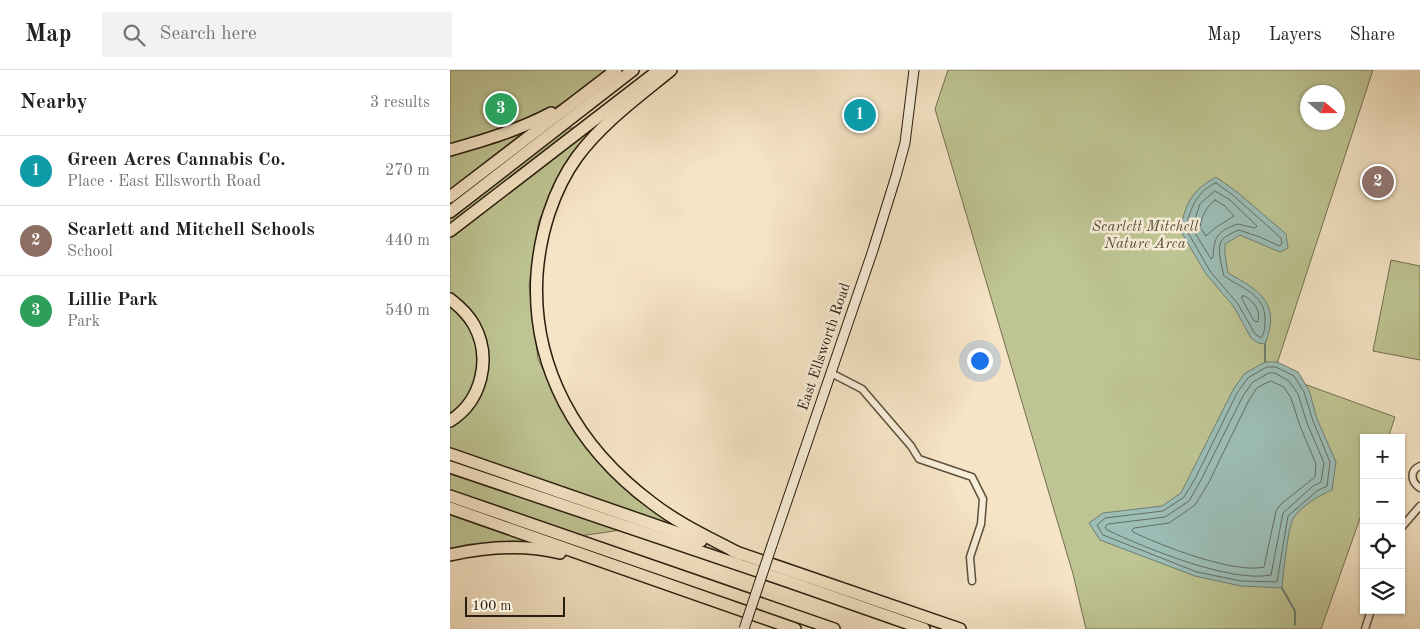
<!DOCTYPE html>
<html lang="en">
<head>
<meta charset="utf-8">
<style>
  body { margin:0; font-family:"Old Standard TT",serif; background:#f2f2f2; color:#202124 }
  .controls { position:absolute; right:15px; bottom:15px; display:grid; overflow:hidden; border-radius:0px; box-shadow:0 1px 4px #0004 }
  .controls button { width:45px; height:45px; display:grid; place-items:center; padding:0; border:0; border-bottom:1px solid #e0e0e0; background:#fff; color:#202124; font:25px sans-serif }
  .compass { position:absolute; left:850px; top:15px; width:45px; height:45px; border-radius:50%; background:#fff; box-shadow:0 1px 4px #0004; rotate:110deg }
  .scale { position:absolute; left:15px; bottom:12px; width:100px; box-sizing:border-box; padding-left:5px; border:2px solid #291d0d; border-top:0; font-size:14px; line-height:18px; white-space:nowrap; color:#291d0d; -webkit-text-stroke:4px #f8edd9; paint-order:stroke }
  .you { position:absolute; left:529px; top:290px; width:18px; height:18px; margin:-12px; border:4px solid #fff; border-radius:50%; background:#1a73e8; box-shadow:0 0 0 8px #1a73e833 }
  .badge { display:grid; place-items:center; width:32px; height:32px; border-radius:50%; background:#0b8043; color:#fff; font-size:16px; font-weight:700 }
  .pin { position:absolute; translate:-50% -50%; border:2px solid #fff; box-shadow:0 1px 5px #0006 }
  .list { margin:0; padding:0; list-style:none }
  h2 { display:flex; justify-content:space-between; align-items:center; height:65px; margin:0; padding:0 20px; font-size:21px }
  h2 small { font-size:16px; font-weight:400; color:#757577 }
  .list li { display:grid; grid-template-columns:32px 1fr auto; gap:15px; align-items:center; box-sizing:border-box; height:70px; padding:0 20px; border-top:1px solid #e0e0e0 }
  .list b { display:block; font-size:19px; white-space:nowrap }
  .list p { margin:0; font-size:16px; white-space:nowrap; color:#757577 }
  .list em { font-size:16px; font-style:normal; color:#757577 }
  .icon { flex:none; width:28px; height:28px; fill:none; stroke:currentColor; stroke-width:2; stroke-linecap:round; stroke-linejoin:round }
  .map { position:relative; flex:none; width:970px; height:559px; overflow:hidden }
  header { display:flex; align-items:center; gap:30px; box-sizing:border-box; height:70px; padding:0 25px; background:#fff; border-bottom:1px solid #e0e0e0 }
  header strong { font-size:24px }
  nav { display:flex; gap:28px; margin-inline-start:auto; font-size:18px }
  .search { width:350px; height:45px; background:#f2f2f2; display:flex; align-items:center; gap:12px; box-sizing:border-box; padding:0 18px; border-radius:0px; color:#757577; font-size:19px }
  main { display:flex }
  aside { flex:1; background:#fff }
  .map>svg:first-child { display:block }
</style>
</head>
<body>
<header>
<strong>Map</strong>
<div class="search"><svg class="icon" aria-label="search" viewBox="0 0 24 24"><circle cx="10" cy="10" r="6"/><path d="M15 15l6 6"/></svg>Search here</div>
<nav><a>Map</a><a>Layers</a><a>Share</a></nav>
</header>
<main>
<aside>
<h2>Nearby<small>3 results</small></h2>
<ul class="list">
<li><span class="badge" style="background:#0f9aa8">1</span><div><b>Green Acres Cannabis Co.</b><p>Place · East Ellsworth Road</p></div><em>270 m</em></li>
<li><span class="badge" style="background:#8d6e63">2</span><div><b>Scarlett and Mitchell Schools</b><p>School</p></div><em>440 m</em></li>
<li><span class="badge" style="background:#2e9e5b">3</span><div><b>Lillie Park</b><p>Park</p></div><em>540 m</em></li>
</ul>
</aside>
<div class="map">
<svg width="970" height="559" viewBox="0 0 970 559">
  <rect width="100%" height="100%" fill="#f5e4c5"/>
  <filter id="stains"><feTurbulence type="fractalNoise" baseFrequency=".004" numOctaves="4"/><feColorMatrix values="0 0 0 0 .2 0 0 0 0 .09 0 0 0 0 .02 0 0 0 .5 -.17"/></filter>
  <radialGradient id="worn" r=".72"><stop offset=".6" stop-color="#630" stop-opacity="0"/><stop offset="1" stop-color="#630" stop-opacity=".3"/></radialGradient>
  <g fill="#bec493" stroke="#747050" fill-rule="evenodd">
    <polygon points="0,0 162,0 118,30 83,49 0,76"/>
    <path d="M498,0H923L824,303L945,347L938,368H914V437L871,559H636L623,504L485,39ZM858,22H888V52H858Z"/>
    <polygon points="146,56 117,93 89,150 79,215 88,289 118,352 161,405 220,453 81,473 20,474 0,479 0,86 74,62"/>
    <polygon points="941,190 970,196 970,290 923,281"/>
  </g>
  <g fill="#9cbeb7" stroke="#6e7e73">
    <path d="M766,107L787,122L836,164L838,178L830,182L790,165L775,174V185L778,203C811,221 831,234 815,274L808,273L801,268L784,237L756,204L730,160C736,133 741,121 766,107Z"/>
    <path d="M815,292H827L848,302L859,320L867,349L886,392L882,420C870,425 852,436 844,447C838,455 833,505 832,518L791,516L745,506L650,470L639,453L653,443L712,436L731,423L783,320L794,304Z"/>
  </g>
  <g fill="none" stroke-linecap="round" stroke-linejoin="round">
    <g stroke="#626e62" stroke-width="1">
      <path d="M766,113L784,126L831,168L832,174L829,176L810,167L789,160C784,162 775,166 772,170C766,176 772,198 774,206C791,218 815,224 815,249C815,256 815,262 811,268L805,264L788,234L760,201L736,159C739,141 747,120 766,113Z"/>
      <path d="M765,121L780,130L807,156L805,158L788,154C768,161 764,166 763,187L761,189L742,158L750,134Z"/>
      <path d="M765,130L775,136L784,146L765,158L756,166L750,157C752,146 756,137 765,130Z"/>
      <path d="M792,226H795C804,232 811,240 808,252L804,251L792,229Z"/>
      <polygon points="817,297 826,297 844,306 854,322 863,351 880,392 877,416 867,421 838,446 827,512 791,511 747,502 653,465 647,455 655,448 713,441 734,427 746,407 787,323 798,308"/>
      <path d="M819,303H825L839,311L848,324L857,353L874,393L871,412L863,416L833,443L821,505C779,513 696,478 657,460L655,457L658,454L715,447L739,431L751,410L793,326L802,313Z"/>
      <path d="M821,311L834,317L841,328L850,356L866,394L865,407L831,434L826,441L814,497C784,504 712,476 683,462L682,460L684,458L719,453L745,435L758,414L799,330L807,318Z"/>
    </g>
    <g stroke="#6e7e73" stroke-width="2">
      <polyline points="815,274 815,292"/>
      <polyline points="832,518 845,541 845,555"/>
    </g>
    <g stroke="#5c4f3b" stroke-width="9">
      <g id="minor">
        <polyline points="381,303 412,319 461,376 469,389 522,407 533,429 531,454 520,487 522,511"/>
        <path d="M970,396C959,401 961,412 970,418"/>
        <polyline points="951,458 970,436"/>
        <polyline points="915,559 921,540"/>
      </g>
    </g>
    <g stroke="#291d0d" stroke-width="11">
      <polyline id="secondary" points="322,475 423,180 446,106 455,73 464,0"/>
    </g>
    <g stroke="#291d0d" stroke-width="14">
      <g id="motorway">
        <path d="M221,0C188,27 152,53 127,87C103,120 90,164 87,204C81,298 128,378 202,433C229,454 260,468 290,484"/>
        <path d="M0,80C35,70 69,60 101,43"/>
        <polyline points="0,127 166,0"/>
        <polyline points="0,142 183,0"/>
        <polyline points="0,161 209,0"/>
        <path d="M0,229C9,236 18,244 24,255C42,288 32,331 0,351"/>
        <polyline points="0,384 251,471"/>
        <polyline points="0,397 337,511 474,559"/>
        <polyline points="0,426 384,559"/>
        <polyline points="0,438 345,559"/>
        <polyline points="283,481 510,559"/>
        <path d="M0,485C36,477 73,474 110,483"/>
      </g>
    </g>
    <use href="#minor" stroke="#f8edd9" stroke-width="6"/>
    <use href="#secondary" stroke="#f8edd9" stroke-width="9"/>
    <use href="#motorway" stroke="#f5e4c5" stroke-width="11"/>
    <g stroke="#291d0d" stroke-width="11" stroke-linecap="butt">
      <polyline id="secondary-bridge" points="294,559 322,475"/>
    </g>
    <use href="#secondary-bridge" stroke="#f8edd9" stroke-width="9"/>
  </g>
  <g text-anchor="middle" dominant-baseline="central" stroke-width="5" stroke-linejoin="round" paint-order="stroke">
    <g font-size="15" font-style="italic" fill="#564f35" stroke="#f8edd9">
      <text x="695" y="157">Scarlett Mitchell<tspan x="695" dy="17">Nature Area</tspan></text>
    </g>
    <g font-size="15" fill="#291d0d" stroke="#f8edd9">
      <text transform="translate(375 277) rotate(-71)">East Ellsworth Road</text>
    </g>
  </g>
  <rect width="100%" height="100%" filter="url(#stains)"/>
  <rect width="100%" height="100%" fill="url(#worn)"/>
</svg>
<div class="controls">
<button>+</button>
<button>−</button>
<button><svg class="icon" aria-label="locate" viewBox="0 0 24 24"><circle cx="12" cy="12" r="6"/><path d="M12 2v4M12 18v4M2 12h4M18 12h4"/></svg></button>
<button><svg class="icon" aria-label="layers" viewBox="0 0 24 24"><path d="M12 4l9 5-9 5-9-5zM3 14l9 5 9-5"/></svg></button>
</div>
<svg class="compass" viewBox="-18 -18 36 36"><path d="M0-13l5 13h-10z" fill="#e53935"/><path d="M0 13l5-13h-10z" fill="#757577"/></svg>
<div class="scale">100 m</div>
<div class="you"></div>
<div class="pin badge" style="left:410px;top:45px;background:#0f9aa8">1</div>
<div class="pin badge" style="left:928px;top:112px;background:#8d6e63">2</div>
<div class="pin badge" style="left:51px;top:39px;background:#2e9e5b">3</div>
</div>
</main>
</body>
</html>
